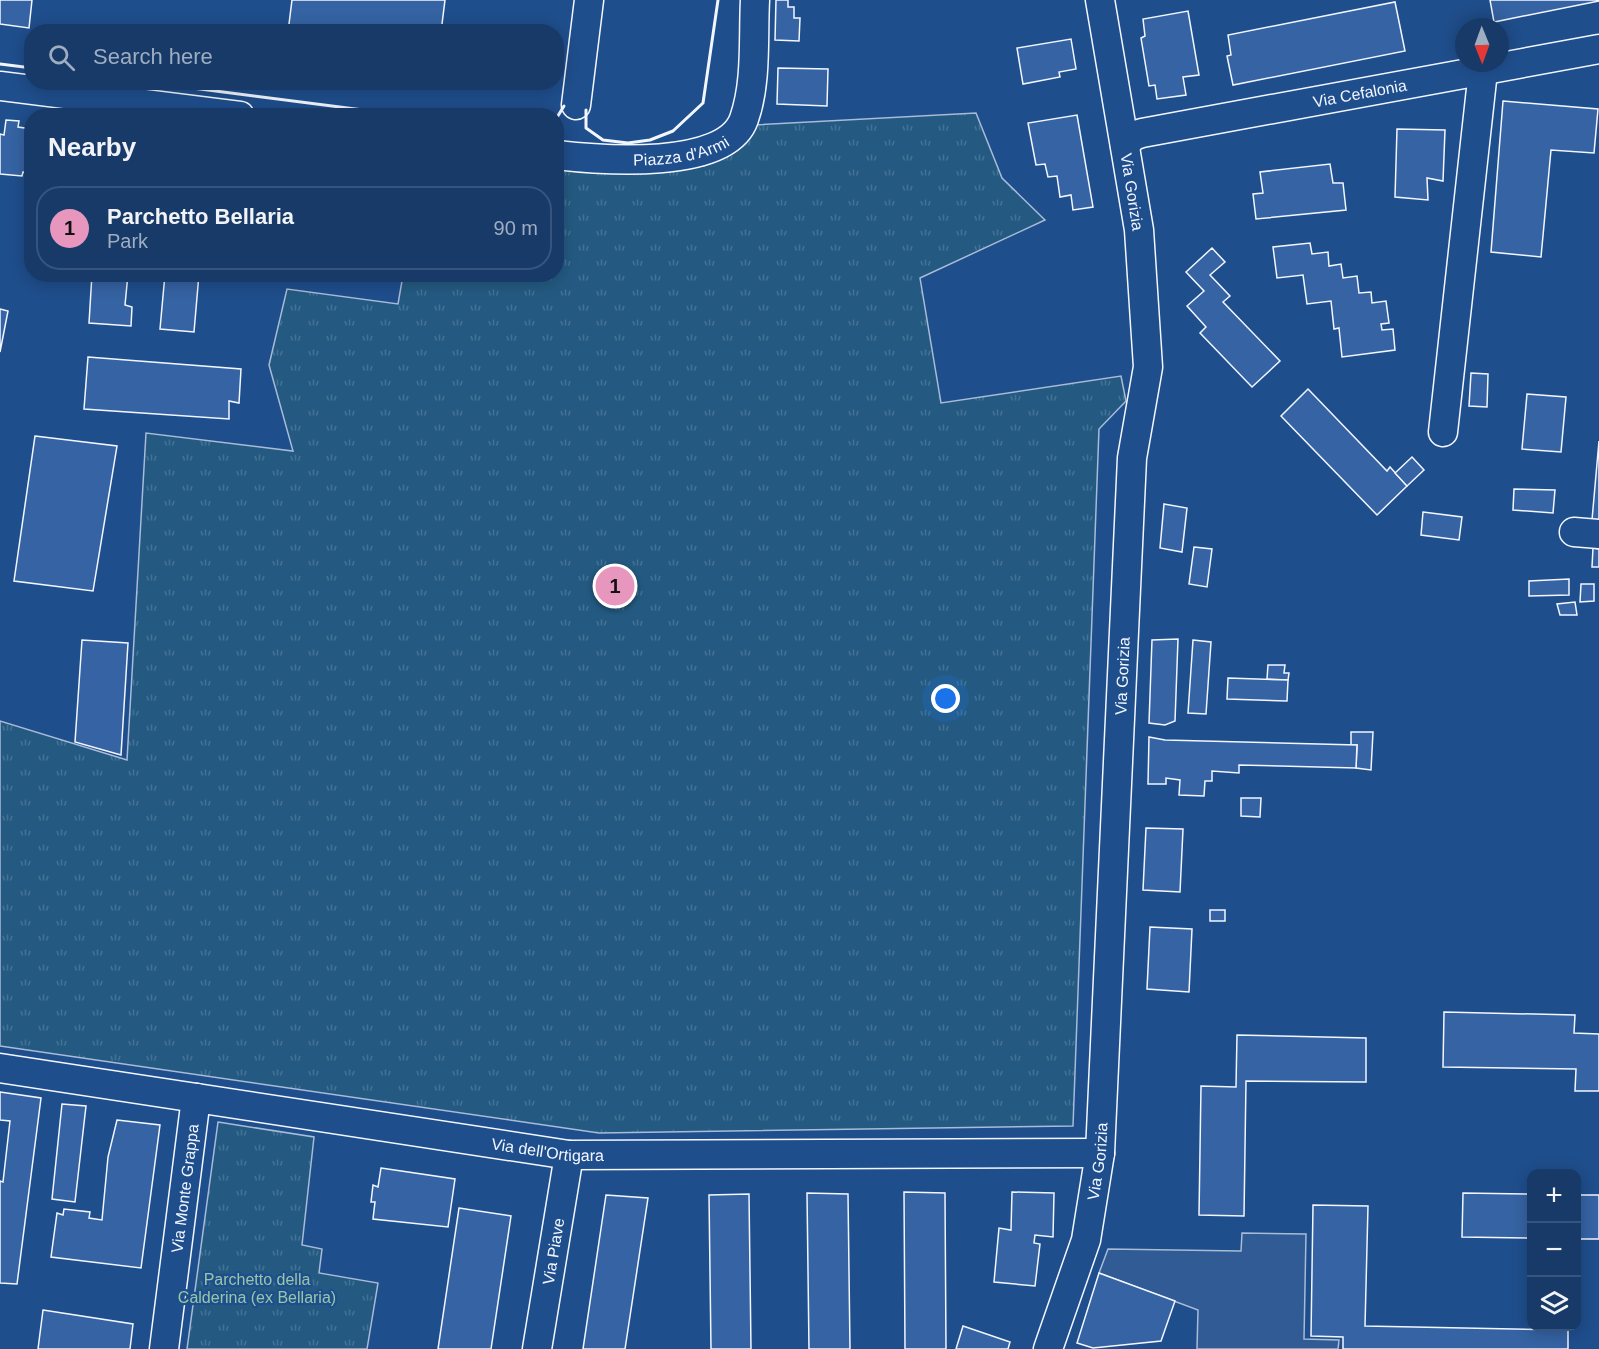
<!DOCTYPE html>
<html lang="en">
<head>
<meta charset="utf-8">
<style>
  body { margin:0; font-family:Arial,sans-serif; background:#20416f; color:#f1f3f6 }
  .controls { position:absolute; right:18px; bottom:18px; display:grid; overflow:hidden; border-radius:12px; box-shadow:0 3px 15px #0003 }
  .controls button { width:54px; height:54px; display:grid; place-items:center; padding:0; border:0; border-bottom:2px solid #36547d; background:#173a69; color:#f1f3f6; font:30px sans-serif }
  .compass { position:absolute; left:1455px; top:18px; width:54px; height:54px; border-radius:50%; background:#173a69; box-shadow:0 3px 15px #0003; rotate:179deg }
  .you { position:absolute; left:946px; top:699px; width:21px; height:21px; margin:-15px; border:4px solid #fff; border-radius:50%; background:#1a73e8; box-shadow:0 0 0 9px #1a73e833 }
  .badge { display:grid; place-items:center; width:39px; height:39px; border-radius:50%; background:#e797bd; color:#111; font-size:20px; font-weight:700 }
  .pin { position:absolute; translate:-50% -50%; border:3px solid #fff; box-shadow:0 2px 6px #0006 }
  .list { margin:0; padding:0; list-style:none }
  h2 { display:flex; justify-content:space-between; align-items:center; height:78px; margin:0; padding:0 24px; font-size:26px }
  h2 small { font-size:20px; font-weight:400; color:#9eadc0 }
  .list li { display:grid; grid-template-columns:39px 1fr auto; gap:18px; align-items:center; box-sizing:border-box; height:84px; margin:0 12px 12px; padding:0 12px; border:2px solid #36547d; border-radius:24px }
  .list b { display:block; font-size:22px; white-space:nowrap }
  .list p { margin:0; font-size:20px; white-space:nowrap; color:#9eadc0 }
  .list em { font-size:20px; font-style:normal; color:#9eadc0 }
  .icon { flex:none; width:33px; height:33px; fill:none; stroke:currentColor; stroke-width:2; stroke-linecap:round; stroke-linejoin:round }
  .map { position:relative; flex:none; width:1599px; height:1349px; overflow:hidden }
  .search { position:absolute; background:#173a69; box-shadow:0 3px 15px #0003; left:24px; top:24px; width:540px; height:66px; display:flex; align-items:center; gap:15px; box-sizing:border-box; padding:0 21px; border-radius:24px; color:#9eadc0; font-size:22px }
  .panel { position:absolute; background:#173a69; box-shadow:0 3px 15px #0003; left:24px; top:108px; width:540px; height:174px; border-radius:24px }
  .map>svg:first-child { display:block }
</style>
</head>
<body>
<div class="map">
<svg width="1599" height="1349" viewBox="0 0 1599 1349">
  <defs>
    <pattern id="grass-tufts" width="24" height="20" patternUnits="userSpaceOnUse" patternTransform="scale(1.5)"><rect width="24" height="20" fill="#245a82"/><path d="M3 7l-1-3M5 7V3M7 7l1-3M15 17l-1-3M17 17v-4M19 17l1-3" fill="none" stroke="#447295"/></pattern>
  </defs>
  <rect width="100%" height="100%" fill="#1f4e8c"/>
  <g fill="url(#grass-tufts)" stroke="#a8bbd7" stroke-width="1.5">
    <polygon points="976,113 1002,178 1045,220 920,278 941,403 1121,376 1126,401 1099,429 1073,1126 599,1133 0,1046 0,721 127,760 146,433 293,451 269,365 287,289 398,304 403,275 556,274 557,168 704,166 740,145 754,125"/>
    <polygon points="218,1122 314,1137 302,1245 322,1249 319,1273 378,1283 367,1349 187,1349"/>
  </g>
  <polygon fill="#305b95" stroke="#a8bbd7" stroke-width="1.5" points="1242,1233 1306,1234 1304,1339 1339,1340 1338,1349 1197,1349 1198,1310 1099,1273 1108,1249 1241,1251"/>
  <g fill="#3563a3" stroke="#f2f6ff" stroke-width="1.5">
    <polygon points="0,0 32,0 29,28 0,24"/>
    <polygon points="292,0 445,0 441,32 288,32"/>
    <polygon points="776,0 788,0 788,7 794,7 794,18 800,18 799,41 775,40"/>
    <polygon points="1490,0 1599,0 1599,1 1494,22"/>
    <polygon points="1395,2 1405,51 1233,85 1227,56 1231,55 1228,35"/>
    <polygon points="1188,11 1199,75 1183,77 1186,95 1157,99 1155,85 1149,86 1141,38 1145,36 1143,19"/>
    <polygon points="1071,39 1076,69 1059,72 1060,77 1023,84 1017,48"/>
    <polygon points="778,68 828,69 827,106 777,104"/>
    <polygon points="1503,101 1598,109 1594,153 1551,150 1541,257 1491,252"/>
    <polygon points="1077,115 1093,207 1073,210 1071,195 1060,197 1057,176 1048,177 1045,164 1036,165 1028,123"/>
    <polygon points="6,120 19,121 18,127 32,129 32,173 23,172 22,176 0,174 0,134 4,135"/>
    <polygon points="1397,129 1445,130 1443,181 1427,178 1428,200 1395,197"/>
    <polygon points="1330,164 1333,183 1343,183 1346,210 1256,219 1253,194 1263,193 1260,172"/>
    <polygon points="1310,243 1312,254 1328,252 1329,266 1341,264 1343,278 1357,276 1359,293 1371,292 1372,303 1386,301 1389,323 1381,324 1382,330 1393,329 1395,350 1342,357 1339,328 1334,329 1331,301 1307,304 1303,275 1277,278 1273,247"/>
    <polygon points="1212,248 1225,262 1210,275 1230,296 1223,302 1280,361 1252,387 1200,333 1206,327 1187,306 1204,291 1186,272"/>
    <polygon points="92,274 128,274 125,305 132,307 131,326 89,323"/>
    <polygon points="165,274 199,274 194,332 160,329"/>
    <polygon points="0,309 8,311 0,352"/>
    <polygon points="88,357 241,369 239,403 229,401 229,419 84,409"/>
    <polygon points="1471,373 1488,374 1487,407 1469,406"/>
    <polygon points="1308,389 1387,471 1390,467 1407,486 1377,515 1281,416"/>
    <polygon points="1527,394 1566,397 1561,452 1522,449"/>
    <polygon points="35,436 117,446 93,591 14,581"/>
    <polygon points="1599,441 1599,520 1592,520"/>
    <polygon points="1412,457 1424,470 1407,486 1395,473"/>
    <polygon points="1514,489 1555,490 1553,513 1513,510"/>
    <polygon points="1164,504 1187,508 1182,552 1160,548"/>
    <polygon points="1423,512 1462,517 1459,540 1421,535"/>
    <polygon points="1194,547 1212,549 1207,587 1189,584"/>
    <polygon points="1593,548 1599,549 1599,567 1592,567"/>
    <polygon points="1569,579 1569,595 1529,596 1529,581"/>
    <polygon points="1581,584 1594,584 1594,601 1580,602"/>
    <polygon points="1575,602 1577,615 1560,615 1557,604"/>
    <polygon points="1178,639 1175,721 1165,725 1149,723 1152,640"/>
    <polygon points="82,640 128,643 121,755 75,742"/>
    <polygon points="1193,640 1211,642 1206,714 1188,713"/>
    <polygon points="1268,665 1285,665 1284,673 1289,673 1288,680 1267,679"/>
    <polygon points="1228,678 1288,680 1287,701 1227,699"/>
    <polygon points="1351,732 1373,732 1371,770 1356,768 1357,745 1351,745"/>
    <polygon points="1149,737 1165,740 1357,745 1356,768 1239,765 1239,773 1212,771 1212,781 1205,781 1204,796 1179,795 1180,780 1166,778 1166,784 1148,784"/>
    <polygon points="1241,798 1261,798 1260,817 1241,816"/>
    <polygon points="1146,828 1183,829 1180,892 1143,890"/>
    <rect x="1210" y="910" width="15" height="11"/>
    <polygon points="1150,927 1192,929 1189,992 1147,989"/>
    <polygon points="1444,1012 1575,1015 1574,1033 1599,1034 1599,1091 1575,1091 1576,1069 1443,1067"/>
    <polygon points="1237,1035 1366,1038 1366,1082 1246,1081 1244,1216 1199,1215 1201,1086 1236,1087"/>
    <polygon points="0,1092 41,1098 17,1284 0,1283 0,1181 3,1182 10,1121 0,1120"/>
    <polygon points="62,1104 86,1106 75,1202 52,1199"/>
    <polygon points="117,1120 160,1125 141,1268 51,1257 57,1213 63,1215 64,1209 90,1212 89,1218 102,1220 108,1157"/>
    <polygon points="381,1168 455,1179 448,1227 373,1219 375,1202 371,1202 373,1185 378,1187"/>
    <polygon points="904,1192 945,1193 946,1349 905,1349"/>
    <polygon points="1012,1192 1054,1193 1053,1237 1035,1235 1034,1243 1040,1244 1035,1286 994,1282 999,1228 1011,1230"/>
    <polygon points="807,1193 848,1194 850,1349 809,1349"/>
    <polygon points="1463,1193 1532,1194 1532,1238 1462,1237"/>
    <polygon points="749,1194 751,1349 711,1349 709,1195"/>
    <polygon points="606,1195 648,1198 625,1349 583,1349"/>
    <rect x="1576" y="1195" width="23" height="44"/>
    <polygon points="1313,1205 1368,1206 1365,1326 1568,1330 1568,1349 1343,1349 1343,1337 1311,1336"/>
    <polygon points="459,1208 511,1216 491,1349 438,1349"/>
    <polygon points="1099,1273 1175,1301 1161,1341 1093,1348 1077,1343"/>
    <polygon points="43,1310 133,1324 130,1349 38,1349"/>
    <polygon points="963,1326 1010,1342 1008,1349 956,1349"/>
  </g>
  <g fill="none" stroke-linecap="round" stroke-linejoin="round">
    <g stroke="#f2f6ff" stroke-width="31">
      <g id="minor">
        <polyline points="0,86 240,116"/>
        <polyline points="576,105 589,0"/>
        <path id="s1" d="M1125,145L1133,136L1142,133L1599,49"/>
        <path id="s2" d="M556,155C600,160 726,171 744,119C757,82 753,38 755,0"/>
        <polyline points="1443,432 1483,71"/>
        <polyline points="1574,532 1599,534"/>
        <path id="s3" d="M0,1068L569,1155L1100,1153"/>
        <path id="s4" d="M164,1349L196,1098"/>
        <path id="s5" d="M537,1349L569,1155"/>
        <path id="s6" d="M1048,1349L1086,1240L1100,1153L1132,458L1148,367L1139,230L1100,0"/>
      </g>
    </g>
    <use href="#minor" stroke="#1f4e8c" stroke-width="28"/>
    <g stroke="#f2f6ff" stroke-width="3">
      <polyline points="0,64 32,68"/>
      <polyline points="146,82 410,116"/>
      <polyline points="586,110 586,128 603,140 628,143 650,140 673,131 703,103 718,0"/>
      <polyline points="556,119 564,106"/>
    </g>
  </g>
  <g text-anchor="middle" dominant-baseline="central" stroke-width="4.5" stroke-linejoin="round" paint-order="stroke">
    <g font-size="16" fill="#f2f6ff" stroke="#1f4e8c">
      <text stroke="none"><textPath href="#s1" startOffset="243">Via Cefalonia</textPath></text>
      <text stroke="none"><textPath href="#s2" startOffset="126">Piazza d'Armi</textPath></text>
      <text transform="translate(1132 192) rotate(81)">Via Gorizia</text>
      <text stroke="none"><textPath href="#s6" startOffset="681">Via Gorizia</textPath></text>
      <text stroke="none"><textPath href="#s3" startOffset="554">Via dell'Ortigara</textPath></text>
      <text stroke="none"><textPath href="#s6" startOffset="195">Via Gorizia</textPath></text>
      <text stroke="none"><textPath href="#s4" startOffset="162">Via Monte Grappa</textPath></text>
      <text stroke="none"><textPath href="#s5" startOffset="99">Via Piave</textPath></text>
    </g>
    <g font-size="16" fill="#97c8a6" stroke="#1f4e8c">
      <text x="257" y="1279">Parchetto della<tspan x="257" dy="18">Calderina (ex Bellaria)</tspan></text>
    </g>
  </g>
</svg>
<div class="controls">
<button>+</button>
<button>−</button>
<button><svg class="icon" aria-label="layers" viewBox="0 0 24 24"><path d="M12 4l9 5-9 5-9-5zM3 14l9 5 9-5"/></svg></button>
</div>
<svg class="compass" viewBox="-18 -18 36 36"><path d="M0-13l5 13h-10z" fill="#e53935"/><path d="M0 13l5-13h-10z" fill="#9eadc0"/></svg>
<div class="you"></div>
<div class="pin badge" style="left:615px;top:586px">1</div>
<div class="search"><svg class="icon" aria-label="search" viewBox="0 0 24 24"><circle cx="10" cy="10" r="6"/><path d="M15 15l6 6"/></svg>Search here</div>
<section class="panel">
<h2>Nearby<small></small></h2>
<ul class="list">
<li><span class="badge">1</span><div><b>Parchetto Bellaria</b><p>Park</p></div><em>90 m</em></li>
</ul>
</section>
</div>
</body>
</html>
